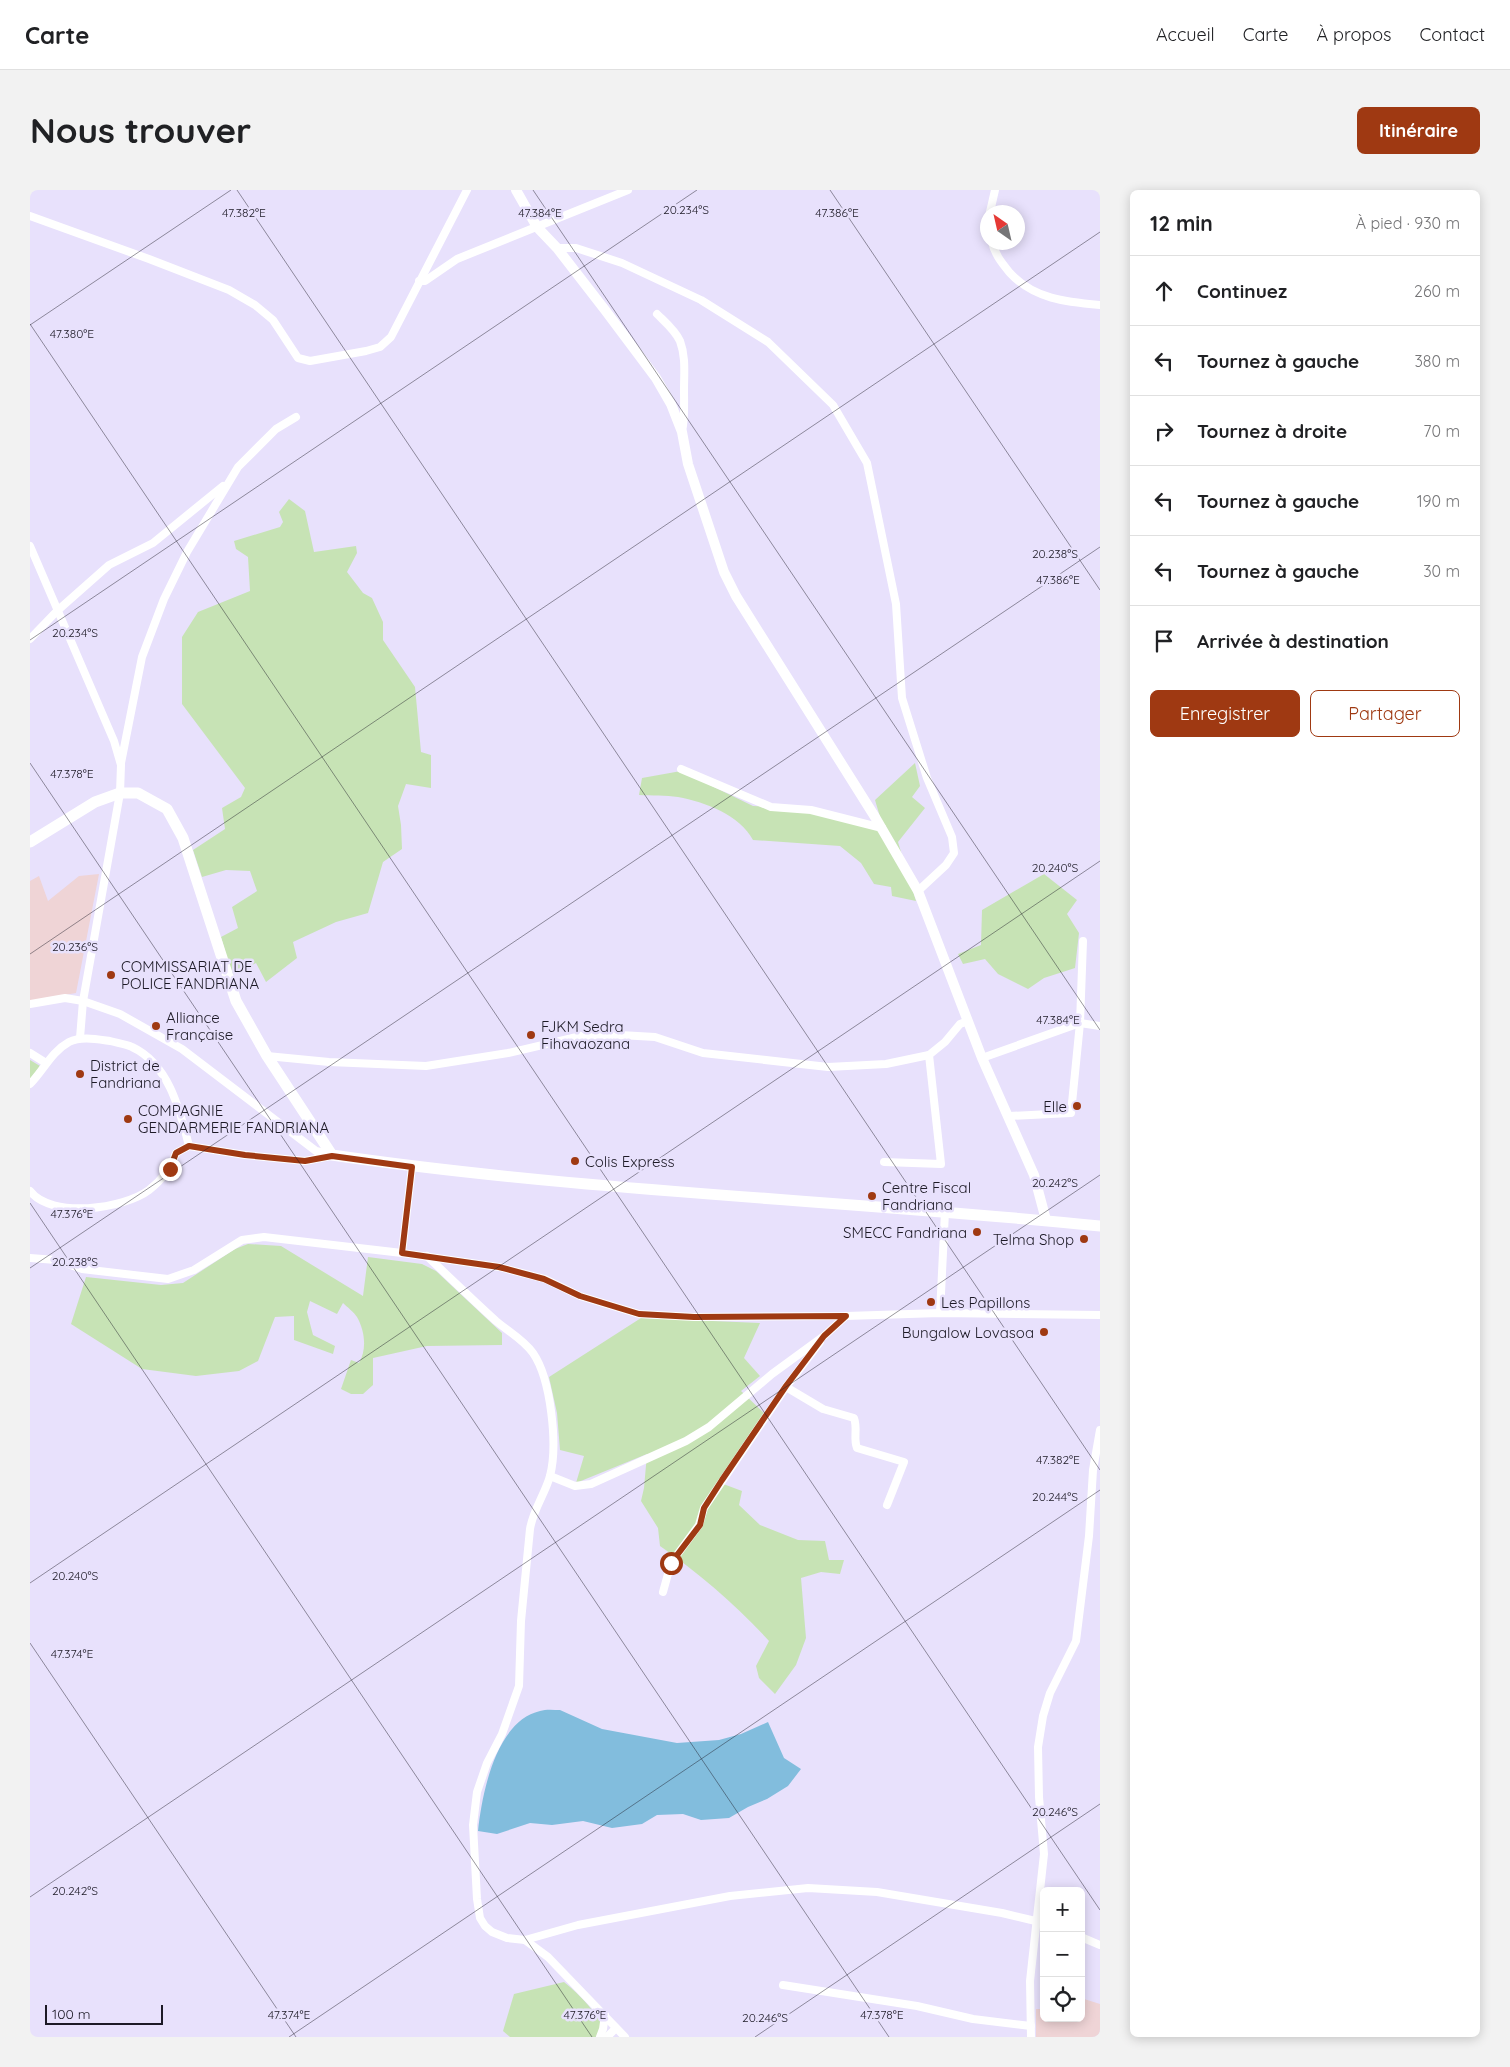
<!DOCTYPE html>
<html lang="fr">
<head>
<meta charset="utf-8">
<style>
  body { margin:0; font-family:Quicksand,sans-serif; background:#f2f2f2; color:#202124 }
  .controls { position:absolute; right:15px; bottom:15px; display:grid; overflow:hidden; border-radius:8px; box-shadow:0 2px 12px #0003 }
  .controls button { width:45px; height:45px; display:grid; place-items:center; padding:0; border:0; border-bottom:1px solid #e0e0e0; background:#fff; color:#202124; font:25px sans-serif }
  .compass { position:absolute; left:950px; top:15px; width:45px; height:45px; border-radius:50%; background:#fff; box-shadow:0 2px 12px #0003; rotate:326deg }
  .scale { position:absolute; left:15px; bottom:12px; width:118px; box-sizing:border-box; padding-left:5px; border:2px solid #1d1a26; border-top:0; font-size:14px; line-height:18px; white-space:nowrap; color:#1d1a26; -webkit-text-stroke:4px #e8e1fc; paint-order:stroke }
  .stop { position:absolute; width:15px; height:15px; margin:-11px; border:4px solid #9f3912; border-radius:50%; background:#fff }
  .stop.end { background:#9f3912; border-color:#fff; box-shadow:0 1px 5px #0008 }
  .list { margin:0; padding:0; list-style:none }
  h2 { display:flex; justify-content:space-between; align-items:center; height:65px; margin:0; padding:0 20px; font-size:21px }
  h2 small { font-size:16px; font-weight:400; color:#757577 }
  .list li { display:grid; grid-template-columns:32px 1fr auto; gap:15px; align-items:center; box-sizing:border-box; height:70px; padding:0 20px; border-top:1px solid #e0e0e0 }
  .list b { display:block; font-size:19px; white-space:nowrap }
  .list em { font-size:16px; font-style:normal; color:#757577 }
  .actions { display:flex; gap:10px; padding:15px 20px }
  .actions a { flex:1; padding:11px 0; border:1px solid #9f3912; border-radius:8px; text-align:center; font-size:18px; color:#9f3912 }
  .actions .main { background:#9f3912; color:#fff }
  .icon { flex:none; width:28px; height:28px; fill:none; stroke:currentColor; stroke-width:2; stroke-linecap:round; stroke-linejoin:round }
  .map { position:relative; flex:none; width:1070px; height:1847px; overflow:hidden; border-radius:8px }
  header { display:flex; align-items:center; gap:30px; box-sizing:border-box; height:70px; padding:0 25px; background:#fff; border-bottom:1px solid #e0e0e0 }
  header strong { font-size:24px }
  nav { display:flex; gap:28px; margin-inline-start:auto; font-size:18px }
  .intro { display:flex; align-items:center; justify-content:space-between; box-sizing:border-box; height:120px; padding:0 30px }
  h1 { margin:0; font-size:35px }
  .button { padding:12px 22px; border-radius:8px; background:#9f3912; color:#fff; font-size:18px; font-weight:700 }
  main { display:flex; gap:30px; padding:0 30px }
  aside { flex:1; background:#fff; border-radius:8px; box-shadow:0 2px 12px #0003 }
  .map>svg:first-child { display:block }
</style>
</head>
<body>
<header>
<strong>Carte</strong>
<nav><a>Accueil</a><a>Carte</a><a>À propos</a><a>Contact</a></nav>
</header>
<div class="intro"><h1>Nous trouver</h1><a class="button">Itinéraire</a></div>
<main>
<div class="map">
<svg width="1070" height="1847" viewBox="0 0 1070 1847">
  <rect width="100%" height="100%" fill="#e8e1fc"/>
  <g fill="#efd4d6">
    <polygon points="69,684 46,803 0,811 0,691 9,686 18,711 49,686"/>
    <polygon points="1051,1808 1070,1814 1070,1847 1006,1847 1006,1819 1014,1819 1014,1828 1051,1828"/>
  </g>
  <g fill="#c7e3b5">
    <polygon points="259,309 275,321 284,362 326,356 327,363 317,382 333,403 342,408 353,432 353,450 385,497 391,562 401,565 401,598 376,594 368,616 371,635 372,659 353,672 338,723 306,732 263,752 267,768 236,792 226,773 202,785 191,747 208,738 202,717 227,701 220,681 196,680 172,687 163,660 195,639 192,618 211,607 215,598 152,514 152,447 168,422 220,401 218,367 206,359 204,351 250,337 253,332 249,322"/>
    <path d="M885,573L890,596L882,607L895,618L868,652L886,711L862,706L861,697L844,694L831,673L810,656L723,650C710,625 675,612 648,607C636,605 622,606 609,605L612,588L651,581L723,616L769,618L853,637L845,610Z"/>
    <polygon points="1014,684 1047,710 1037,724 1049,743 1045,778 1014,788 998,799 968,784 955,769 933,774 928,764 951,755 952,720"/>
    <polygon points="0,870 10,876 0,890"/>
    <path d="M218,1054L251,1056L333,1106L338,1067L392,1074L406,1081L472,1143V1155L397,1156L343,1168V1195L333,1204H321L311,1199L321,1170L329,1173C337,1160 335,1141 327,1127C324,1122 317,1117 313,1113L307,1124L280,1111L277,1122L283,1145L305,1156L303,1164L264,1150V1126L245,1127L228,1171L209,1181L166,1186L112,1179L41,1134L56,1087L131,1095L153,1093L205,1059Z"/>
    <path d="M611,1128L730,1133L714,1168L730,1186L711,1201L735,1224L688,1292L712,1301L709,1315L730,1335L768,1350L795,1351L799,1370H814L810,1384L791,1382L771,1388L776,1448L766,1475L745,1504L729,1488L726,1476L739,1451C707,1416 669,1383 630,1356L628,1338L611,1311L614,1298L617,1264L546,1293L554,1266L530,1260L527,1223L519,1187Z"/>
    <path d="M534,1792C553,1807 568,1825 579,1847H480L473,1841L484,1804Z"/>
  </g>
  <path fill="#82bddd" d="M530,1520L572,1539L647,1553L689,1550L711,1544L738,1532L754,1568L771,1579L758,1596L737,1609L718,1617L699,1628L671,1630L653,1624L627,1625L612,1634L582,1638L553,1631L522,1635L500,1633L467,1644L448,1641C452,1603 466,1531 510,1521C516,1519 524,1520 530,1520Z"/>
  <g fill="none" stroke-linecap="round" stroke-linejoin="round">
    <g stroke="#fff" stroke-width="8">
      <polyline points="960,22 965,0"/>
      <polyline points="0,26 119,69 199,100 225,115 243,130 268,168 280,171 336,161 350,157 361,147 437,0"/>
      <path d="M962,52C965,65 972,73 980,83C1004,109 1036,112 1070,115"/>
      <polyline points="527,58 546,58 592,73 671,110 738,152 803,215 837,273 866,414 872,508 897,588 922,647 924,663 916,675 888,701"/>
      <polyline points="389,91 395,91 427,69 598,0"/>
      <path d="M627,124C635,132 645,140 650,151C656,167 654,183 654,200C654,215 655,228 652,242"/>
      <polyline points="0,356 84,551 91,575 90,603 53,811 50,848"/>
      <polyline points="0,449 27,421 79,375 123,353 193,296"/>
      <polyline points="91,573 112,467 134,409 157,362 208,277 246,239 266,227"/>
      <polyline points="651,579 741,617 781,620 852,638"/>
      <polyline points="0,814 35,808 53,811 90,824 152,859 286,961 302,965"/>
      <polyline points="0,863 16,873"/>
      <polyline points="237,866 299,872 396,876 478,863 551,846 590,845 625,847 673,863 798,877 856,874 899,865 915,852 930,834 938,831"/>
      <polyline points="952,868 1050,833 1070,836"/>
      <path d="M0,894C14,880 21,862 39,852C51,846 66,849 80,851C87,853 96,854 102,857C139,874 150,921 159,956"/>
      <polyline points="979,926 1041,923 1050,833 1053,751"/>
      <polyline points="854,972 911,974 899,865"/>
      <path d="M0,1001C21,1029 94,1019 119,1000C132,990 141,978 146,963L159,956L215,965L275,971L301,966"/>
      <polyline points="372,1063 382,977"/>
      <path d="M397,1066C420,1088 443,1110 466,1131C479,1142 494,1150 503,1163C521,1189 528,1255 520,1286C515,1304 503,1320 500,1339L491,1431L489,1496L472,1544L457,1573L447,1602L443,1635L447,1709L450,1728L455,1736L462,1742L477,1748L495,1750L548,1735L700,1706L778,1698L847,1702L972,1723L1014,1733"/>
      <polyline points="0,1068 26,1070 52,1079 138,1089 164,1080 212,1050 234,1047 372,1063 469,1077 515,1089 550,1106 609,1124 664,1127 816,1126 910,1123 1070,1125"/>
      <polyline points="910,1123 915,1022"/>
      <path d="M756,1197L793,1219L824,1228C828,1239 823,1248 827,1258L874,1272L857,1315"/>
      <polyline points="520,1286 545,1296 561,1294 656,1251 679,1237 742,1184 794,1146 816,1126"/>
      <polyline points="633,1402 641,1373 669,1335 674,1318 756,1197 790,1152"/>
      <polyline points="1051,1747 1070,1755"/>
      <polyline points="495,1750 518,1767 595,1847"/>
      <polyline points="753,1795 887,1816 943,1829 1001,1836"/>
      <polyline points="570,1847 573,1839 575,1825"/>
      <polyline points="577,1847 586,1838"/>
      <polyline points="1001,1847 1000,1791 1014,1664 1009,1607 1008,1557 1013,1526 1020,1503 1046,1451 1059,1346 1063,1280 1070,1240"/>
    </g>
    <polyline stroke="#fff" stroke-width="10" points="486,0 507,37 527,58 575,120 626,188 641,214 652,242 658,274 694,382 706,406 845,627 888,701 952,868 1004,985 1016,1030"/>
    <path stroke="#fff" stroke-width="11" d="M0,652L65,612L90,603H108L137,619L153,648L206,811L237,866L302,965C557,1002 814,1010 1070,1036"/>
  </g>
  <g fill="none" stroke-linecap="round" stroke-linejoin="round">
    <polyline stroke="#9f3912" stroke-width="6" points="140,979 146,963 159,956 215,965 275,971 302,966 382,977 372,1063 469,1077 514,1089 550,1106 609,1124 664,1127 816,1126 794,1146 756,1196 692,1290 674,1318 670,1335 641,1373"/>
  </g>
  <path fill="none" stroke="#1d1a26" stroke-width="1" stroke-opacity="0.45" d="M207,0L1070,1280M503,0L1070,840M800,0L1070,400M0,134L1070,1720M0,135L201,0M0,450L667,0M0,573L859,1847M0,764L1070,42M0,1013L562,1847M0,1078L1070,357M0,1393L1070,671M0,1453L266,1847M0,1707L1070,985M259,1847L1070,1300M725,1847L1070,1614"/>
  <g fill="#9f3912" stroke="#e8e1fc" stroke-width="2">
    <circle cx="81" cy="785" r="5"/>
    <circle cx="126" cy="836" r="5"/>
    <circle cx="501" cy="845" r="5"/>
    <circle cx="50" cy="884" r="5"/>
    <circle cx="1047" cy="916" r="5"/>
    <circle cx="98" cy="929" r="5"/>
    <circle cx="545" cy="971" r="5"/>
    <circle cx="842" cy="1006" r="5"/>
    <circle cx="947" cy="1042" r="5"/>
    <circle cx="1054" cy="1049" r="5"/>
    <circle cx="901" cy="1112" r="5"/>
    <circle cx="1014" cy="1142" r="5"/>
  </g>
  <g text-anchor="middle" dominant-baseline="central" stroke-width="5" stroke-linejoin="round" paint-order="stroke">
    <g font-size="15" fill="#1d1a26" stroke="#e8e1fc" text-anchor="start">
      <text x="91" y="776">COMMISSARIAT DE<tspan x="91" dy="17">POLICE FANDRIANA</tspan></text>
      <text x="136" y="827">Alliance<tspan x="136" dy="17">Française</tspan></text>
      <text x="511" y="836">FJKM Sedra<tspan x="511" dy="17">Fihavaozana</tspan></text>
      <text x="60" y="875">District de<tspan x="60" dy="17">Fandriana</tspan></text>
      <text x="1037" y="916" text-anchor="end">Elle</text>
      <text x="108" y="920">COMPAGNIE<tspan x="108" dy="17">GENDARMERIE FANDRIANA</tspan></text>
      <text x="555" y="971">Colis Express</text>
      <text x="852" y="997">Centre Fiscal<tspan x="852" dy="17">Fandriana</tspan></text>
      <text x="937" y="1042" text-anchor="end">SMECC Fandriana</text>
      <text x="1044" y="1049" text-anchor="end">Telma Shop</text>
      <text x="911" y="1112">Les Papillons</text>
      <text x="1004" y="1142" text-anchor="end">Bungalow Lovasoa</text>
    </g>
  </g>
  <g font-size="12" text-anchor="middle" fill="#1d1a26" stroke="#e8e1fc" stroke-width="5" stroke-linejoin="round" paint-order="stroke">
    <text x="656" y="24">20.234°S</text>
    <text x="214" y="27">47.382°E</text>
    <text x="510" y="27">47.384°E</text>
    <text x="807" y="27">47.386°E</text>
    <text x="42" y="148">47.380°E</text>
    <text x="1025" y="368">20.238°S</text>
    <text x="1028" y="394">47.386°E</text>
    <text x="45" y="447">20.234°S</text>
    <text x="42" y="588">47.378°E</text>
    <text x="1025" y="682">20.240°S</text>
    <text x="45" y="761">20.236°S</text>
    <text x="1028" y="834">47.384°E</text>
    <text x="1025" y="997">20.242°S</text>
    <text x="42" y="1028">47.376°E</text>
    <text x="45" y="1076">20.238°S</text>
    <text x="1028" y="1274">47.382°E</text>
    <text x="1025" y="1311">20.244°S</text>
    <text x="45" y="1390">20.240°S</text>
    <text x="42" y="1468">47.374°E</text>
    <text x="1025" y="1626">20.246°S</text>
    <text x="45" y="1705">20.242°S</text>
    <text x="259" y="1829">47.374°E</text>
    <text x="555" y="1829">47.376°E</text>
    <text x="852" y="1829">47.378°E</text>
    <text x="735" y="1832">20.246°S</text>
  </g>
</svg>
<div class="controls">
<button>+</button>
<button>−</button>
<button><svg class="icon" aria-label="locate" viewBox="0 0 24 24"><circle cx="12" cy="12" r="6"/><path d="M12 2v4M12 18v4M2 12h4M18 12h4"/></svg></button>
</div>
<svg class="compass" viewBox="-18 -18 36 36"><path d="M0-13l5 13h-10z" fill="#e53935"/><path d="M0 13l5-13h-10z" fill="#757577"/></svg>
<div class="scale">100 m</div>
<div class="stop" style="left:641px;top:1373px"></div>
<div class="stop end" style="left:140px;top:979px"></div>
</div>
<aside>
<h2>12 min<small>À pied · 930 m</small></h2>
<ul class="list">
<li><svg class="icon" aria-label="ahead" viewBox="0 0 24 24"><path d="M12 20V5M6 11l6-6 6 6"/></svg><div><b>Continuez</b></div><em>260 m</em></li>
<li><svg class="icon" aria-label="left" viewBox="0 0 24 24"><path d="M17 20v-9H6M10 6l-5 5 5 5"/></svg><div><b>Tournez à gauche</b></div><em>380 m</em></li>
<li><svg class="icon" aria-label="right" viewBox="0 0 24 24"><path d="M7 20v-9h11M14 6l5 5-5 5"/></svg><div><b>Tournez à droite</b></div><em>70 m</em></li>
<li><svg class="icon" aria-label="left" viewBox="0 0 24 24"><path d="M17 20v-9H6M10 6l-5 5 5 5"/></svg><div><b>Tournez à gauche</b></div><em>190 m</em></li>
<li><svg class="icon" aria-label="left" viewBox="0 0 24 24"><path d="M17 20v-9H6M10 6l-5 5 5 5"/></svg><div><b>Tournez à gauche</b></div><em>30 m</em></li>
<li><svg class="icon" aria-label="arrive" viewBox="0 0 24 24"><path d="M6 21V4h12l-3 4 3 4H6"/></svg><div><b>Arrivée à destination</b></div></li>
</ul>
<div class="actions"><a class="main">Enregistrer</a><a>Partager</a></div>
</aside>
</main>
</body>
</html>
